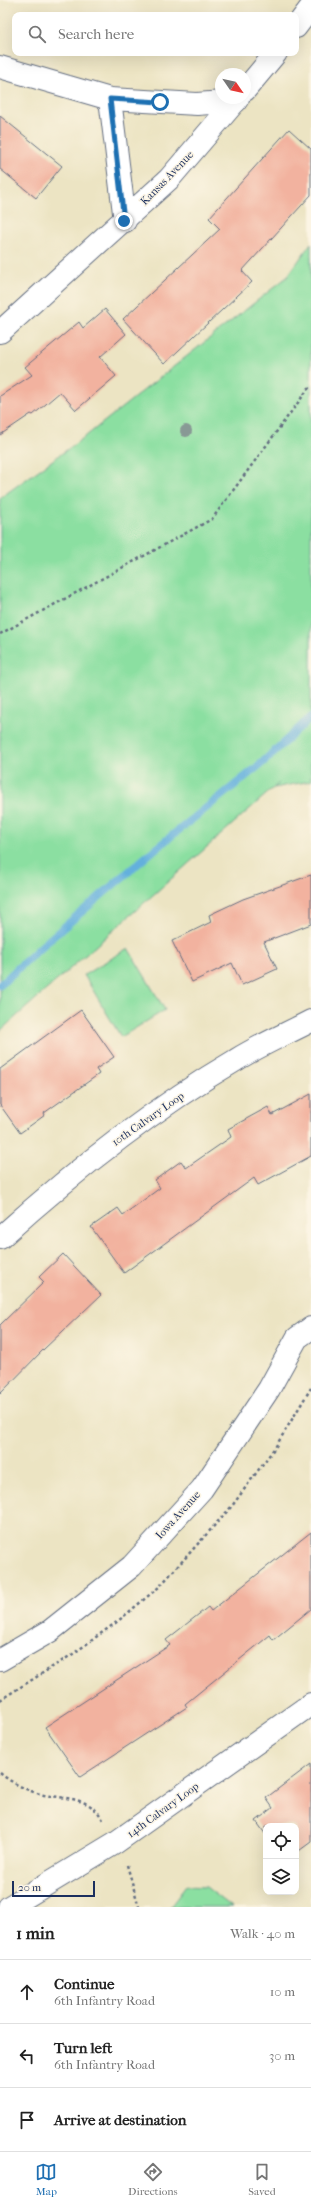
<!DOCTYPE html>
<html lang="en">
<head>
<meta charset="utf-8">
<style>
  body { margin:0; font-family:"IM FELL French Canon",serif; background:#f6f6f6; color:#222 }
  .controls { position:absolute; right:12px; bottom:12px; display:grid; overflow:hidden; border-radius:8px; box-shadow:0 4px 16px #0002 }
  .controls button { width:36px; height:36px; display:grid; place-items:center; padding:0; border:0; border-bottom:1px solid #e0e0e0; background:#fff; color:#222; font:20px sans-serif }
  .compass { position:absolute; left:215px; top:68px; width:36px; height:36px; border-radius:50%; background:#fff; box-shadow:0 4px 16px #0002; rotate:124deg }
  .scale { position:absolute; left:12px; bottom:10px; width:83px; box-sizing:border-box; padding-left:4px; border:2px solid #1b2f5e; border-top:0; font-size:11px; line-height:14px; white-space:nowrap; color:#1b2f5e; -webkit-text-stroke:3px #fcf5e5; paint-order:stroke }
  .stop { position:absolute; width:12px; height:12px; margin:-9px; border:3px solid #1f6fb2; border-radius:50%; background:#fff }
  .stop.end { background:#1f6fb2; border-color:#fff; box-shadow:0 1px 4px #0008 }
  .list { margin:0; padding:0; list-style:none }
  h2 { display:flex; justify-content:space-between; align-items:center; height:52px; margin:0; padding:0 16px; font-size:17px }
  h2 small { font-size:13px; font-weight:400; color:#767676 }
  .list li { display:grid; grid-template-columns:26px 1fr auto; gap:12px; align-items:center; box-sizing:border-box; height:64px; padding:0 16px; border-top:1px solid #e0e0e0 }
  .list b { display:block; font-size:15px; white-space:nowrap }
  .list p { margin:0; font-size:13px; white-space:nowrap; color:#767676 }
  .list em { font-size:13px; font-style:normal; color:#767676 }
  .icon { flex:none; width:22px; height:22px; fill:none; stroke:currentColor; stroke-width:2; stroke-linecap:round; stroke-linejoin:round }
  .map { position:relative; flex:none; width:311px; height:1907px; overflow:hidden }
  .search { position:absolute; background:#fff; box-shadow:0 4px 16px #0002; left:12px; right:12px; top:12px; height:44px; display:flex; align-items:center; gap:10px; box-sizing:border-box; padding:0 14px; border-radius:8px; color:#767676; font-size:15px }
  .sheet { height:244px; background:#fff }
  nav { display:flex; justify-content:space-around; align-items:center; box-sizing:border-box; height:56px; border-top:1px solid #e0e0e0; background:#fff; font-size:11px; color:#767676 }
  nav a { display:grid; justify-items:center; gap:2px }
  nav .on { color:#1f6fb2 }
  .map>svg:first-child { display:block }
</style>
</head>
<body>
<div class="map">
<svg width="311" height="1907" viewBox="0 0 311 1907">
  <rect width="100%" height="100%" fill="#fcf5e5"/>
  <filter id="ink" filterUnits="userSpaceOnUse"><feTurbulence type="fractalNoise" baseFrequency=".025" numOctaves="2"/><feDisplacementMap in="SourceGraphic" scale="8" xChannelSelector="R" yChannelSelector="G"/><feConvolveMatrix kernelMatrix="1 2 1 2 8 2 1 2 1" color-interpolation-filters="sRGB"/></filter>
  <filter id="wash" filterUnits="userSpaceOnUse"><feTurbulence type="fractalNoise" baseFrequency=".012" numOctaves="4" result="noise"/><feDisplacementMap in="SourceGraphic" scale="16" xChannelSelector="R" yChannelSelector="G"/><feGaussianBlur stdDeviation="0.9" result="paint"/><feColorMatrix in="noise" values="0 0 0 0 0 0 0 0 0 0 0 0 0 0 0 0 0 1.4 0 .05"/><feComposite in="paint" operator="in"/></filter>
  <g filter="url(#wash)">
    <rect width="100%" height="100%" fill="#ece4c3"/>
    <g fill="#8bdfa1" stroke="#538780">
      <polygon points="311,243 311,781 274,788 279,783 0,1031 0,498 86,436 287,277"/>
      <polygon points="128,948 165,1010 121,1037 84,975"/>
      <polygon points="186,1886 206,1887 232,1907 170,1907"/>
    </g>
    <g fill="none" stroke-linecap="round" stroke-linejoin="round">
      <polyline stroke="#64b0dd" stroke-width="8" points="0,985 43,945 154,850 261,764 311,717"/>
    </g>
    <g id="blocks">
      <g fill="#f2b29f">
        <polygon points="0,116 62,166 36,198 0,169"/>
        <polygon points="289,129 311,149 311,195 242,271 252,282 164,364 123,319 220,229 209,218"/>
        <polygon points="105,309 126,334 100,357 116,376 76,410 60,392 33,415 31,414 0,435 0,396 32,375 25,367 79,322 83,328"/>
        <polygon points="311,875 311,924 264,942 277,969 242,985 232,963 192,982 172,941 211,922 209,915 243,899"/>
        <polygon points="81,1010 114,1057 96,1069 99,1074 44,1113 45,1115 20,1133 0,1105 0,1069"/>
        <polygon points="311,1094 311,1156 258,1185 254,1178 124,1273 91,1227 118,1208 123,1215 160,1188 155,1180 181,1161 186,1168 231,1137 228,1129 268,1107 272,1115"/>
        <polygon points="63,1254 101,1295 44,1349 0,1394 0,1325 44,1282 39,1277"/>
        <polygon points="311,1532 311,1609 273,1640 270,1635 185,1704 187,1707 80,1777 45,1727 170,1645 166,1640 208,1607 211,1611"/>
        <polygon points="311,1764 311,1842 296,1853 296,1826 266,1826 266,1835 256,1821 273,1808 266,1798"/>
      </g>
    </g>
  </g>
  <g filter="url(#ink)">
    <use href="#blocks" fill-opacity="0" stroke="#646e81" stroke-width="1"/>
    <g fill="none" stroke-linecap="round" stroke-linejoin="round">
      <g stroke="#646e81" stroke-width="24">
        <g id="street">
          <polyline points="296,27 311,7"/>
          <polyline points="0,67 110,99 197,104 236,101"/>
          <polyline points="245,90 276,53"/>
          <polyline points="110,99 125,221"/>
          <polyline points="0,332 169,179 238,98"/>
          <path d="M0,1238C73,1172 151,1110 236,1060C260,1045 286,1034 311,1021"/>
          <polyline points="9,1907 115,1843 311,1704"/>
        </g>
      </g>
      <g stroke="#646e81" stroke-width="24">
        <polyline id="secondary" points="0,1660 50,1631 132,1566 202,1489 269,1389 297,1338 311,1328"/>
      </g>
      <g stroke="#646e81" stroke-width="2.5" stroke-dasharray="3 3" stroke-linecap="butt">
        <polyline points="0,634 212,519 311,385"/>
        <polyline points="0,1700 73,1654 118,1621 159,1587 232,1506 276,1446 311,1388"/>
        <path d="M0,1773C13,1784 28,1791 44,1795C67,1799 91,1797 103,1820"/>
        <polyline points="127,1865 139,1907"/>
      </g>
      <use href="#street" stroke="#fff" stroke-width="22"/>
      <use href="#secondary" stroke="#fff" stroke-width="22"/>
    </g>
    <circle fill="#889995" cx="186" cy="431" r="6"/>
  </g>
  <g fill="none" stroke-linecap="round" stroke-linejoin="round" filter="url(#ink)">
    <polyline stroke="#1f6fb2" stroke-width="5" points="124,221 110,99 160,102"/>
  </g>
  <g text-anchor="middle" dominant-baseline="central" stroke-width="3" stroke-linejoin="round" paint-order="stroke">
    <g font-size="11" fill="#1b2f5e" stroke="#fcf5e5">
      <text transform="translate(167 178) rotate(-46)">Kansas Avenue</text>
      <text transform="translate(148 1119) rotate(-35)">10th Calvary Loop</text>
      <text transform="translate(178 1515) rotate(-48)">Iowa Avenue</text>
      <text transform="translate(163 1810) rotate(-36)">14th Calvary Loop</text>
    </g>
  </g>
</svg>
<div class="controls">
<button><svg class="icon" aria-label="locate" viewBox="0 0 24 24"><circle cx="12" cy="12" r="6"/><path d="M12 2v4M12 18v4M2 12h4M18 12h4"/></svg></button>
<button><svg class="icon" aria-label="layers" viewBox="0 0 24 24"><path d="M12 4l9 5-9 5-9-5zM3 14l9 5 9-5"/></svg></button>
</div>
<svg class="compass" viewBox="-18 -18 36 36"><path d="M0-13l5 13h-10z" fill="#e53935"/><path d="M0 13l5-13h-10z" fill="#767676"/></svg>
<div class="scale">20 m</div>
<div class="stop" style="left:160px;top:102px"></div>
<div class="stop end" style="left:124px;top:221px"></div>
<div class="search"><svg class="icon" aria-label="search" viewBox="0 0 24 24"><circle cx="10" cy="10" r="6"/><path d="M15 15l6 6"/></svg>Search here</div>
</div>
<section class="sheet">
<h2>1 min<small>Walk · 40 m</small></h2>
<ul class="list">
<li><svg class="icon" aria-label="ahead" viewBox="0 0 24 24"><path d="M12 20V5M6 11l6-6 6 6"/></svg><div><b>Continue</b><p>6th Infantry Road</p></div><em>10 m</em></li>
<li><svg class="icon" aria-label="left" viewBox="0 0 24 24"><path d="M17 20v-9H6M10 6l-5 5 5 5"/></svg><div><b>Turn left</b><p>6th Infantry Road</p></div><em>30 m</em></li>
<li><svg class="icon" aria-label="arrive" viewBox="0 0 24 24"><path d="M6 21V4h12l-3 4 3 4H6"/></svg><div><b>Arrive at destination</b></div></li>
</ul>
</section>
<nav>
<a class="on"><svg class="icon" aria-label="map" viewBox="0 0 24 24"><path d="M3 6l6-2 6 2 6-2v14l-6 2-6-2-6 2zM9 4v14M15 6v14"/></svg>Map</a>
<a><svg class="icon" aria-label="directions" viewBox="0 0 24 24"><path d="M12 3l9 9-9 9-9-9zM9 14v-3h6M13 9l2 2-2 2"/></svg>Directions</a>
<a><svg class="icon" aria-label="saved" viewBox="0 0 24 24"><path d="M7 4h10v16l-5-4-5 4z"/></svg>Saved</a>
</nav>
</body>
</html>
